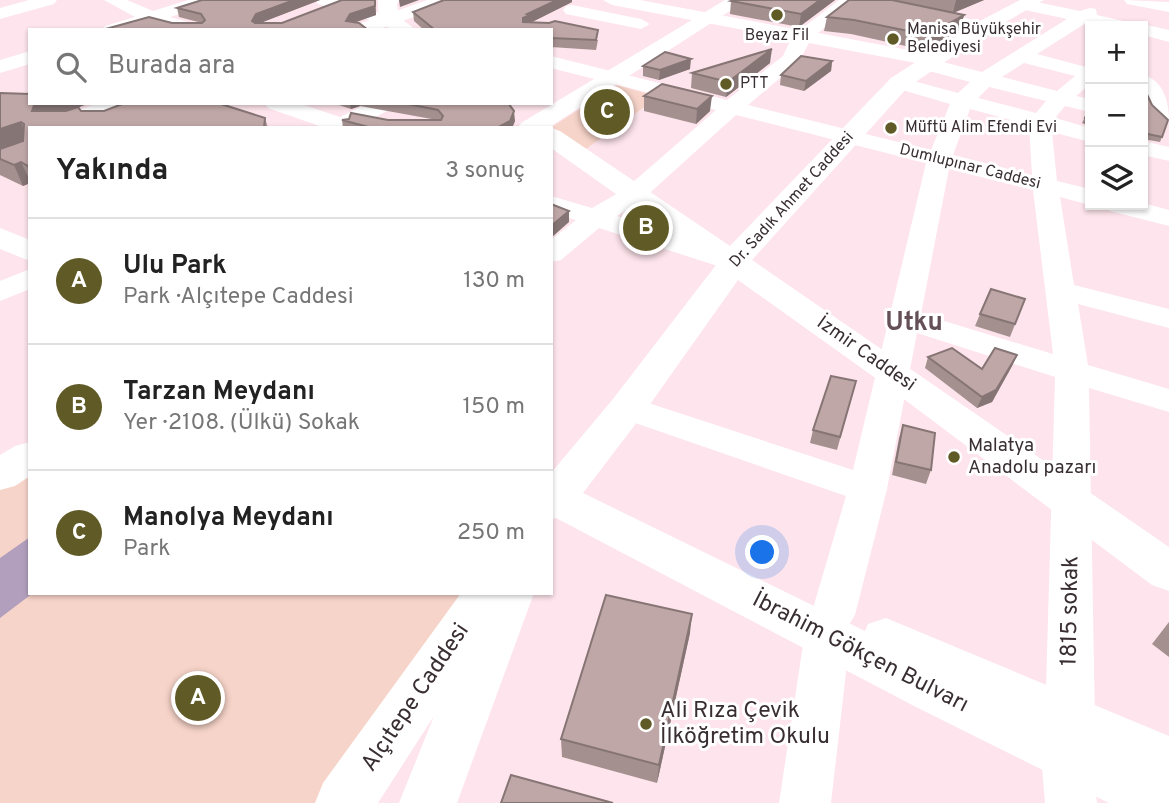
<!DOCTYPE html>
<html lang="tr">
<head>
<meta charset="utf-8">
<style>
  body { margin:0; font-family:Overpass,sans-serif; background:#f6f6f6; color:#222 }
  .controls { position:absolute; right:21px; top:21px; display:grid; overflow:hidden; border-radius:0px; box-shadow:0 2px 5px #0004 }
  .controls button { width:63px; height:63px; display:grid; place-items:center; padding:0; border:0; border-bottom:2px solid #e0e0e0; background:#fff; color:#222; font:35px sans-serif }
  .you { position:absolute; left:763px; top:553px; width:24px; height:24px; margin:-18px; border:5px solid #fff; border-radius:50%; background:#1a73e8; box-shadow:0 0 0 10px #1a73e833 }
  .badge { display:grid; place-items:center; width:46px; height:46px; border-radius:50%; background:#605a26; color:#fff; font-size:23px; font-weight:700 }
  .pin { position:absolute; translate:-50% -50%; border:4px solid #fff; box-shadow:0 2px 7px #0006 }
  .list { margin:0; padding:0; list-style:none }
  h2 { display:flex; justify-content:space-between; align-items:center; height:91px; margin:0; padding:0 28px; font-size:30px }
  h2 small { font-size:23px; font-weight:400; color:#767676 }
  .list li { display:grid; grid-template-columns:46px 1fr auto; gap:21px; align-items:center; box-sizing:border-box; height:126px; padding:0 28px; border-top:2px solid #e0e0e0 }
  .list b { display:block; font-size:26px; white-space:nowrap }
  .list p { margin:0; font-size:23px; white-space:nowrap; color:#767676 }
  .list em { font-size:23px; font-style:normal; color:#767676 }
  .icon { flex:none; width:38px; height:38px; fill:none; stroke:currentColor; stroke-width:2; stroke-linecap:round; stroke-linejoin:round }
  .map { position:relative; flex:none; width:1169px; height:803px; overflow:hidden }
  .search { position:absolute; background:#fff; box-shadow:0 2px 5px #0004; left:28px; top:28px; width:525px; height:77px; display:flex; align-items:center; gap:18px; box-sizing:border-box; padding:0 24px; border-radius:0px; color:#767676; font-size:26px }
  .panel { position:absolute; background:#fff; box-shadow:0 2px 5px #0004; left:28px; top:126px; width:525px; height:469px; border-radius:0px }
  .map>svg:first-child { display:block }
</style>
</head>
<body>
<div class="map">
<svg width="1169" height="803" viewBox="0 0 1169 803">
  <rect width="100%" height="100%" fill="#fee4ec"/>
  <g fill="#f7d4c9">
    <polygon points="617,85 658,97 586,149 552,127"/>
    <polygon points="30,462 30,593 465,593 328,803 0,803 0,481"/>
  </g>
  <polygon fill="#b29fbd" points="30,537 30,593 33,593 0,618 0,558"/>
  <g fill="none" stroke-linecap="round" stroke-linejoin="round">
    <g fill="#fff" fill-rule="evenodd">
      <polygon points="29,0 57,0 54,4 0,19 0,8"/>
      <polygon points="104,0 127,0 153,11 188,0 214,0 211,4 170,17 203,26 205,30 175,30 152,23 131,30 103,30 105,26 135,17"/>
      <polygon points="315,0 342,0 385,15 427,0 453,0 450,4 377,30 350,30 352,26 370,20 318,4"/>
      <path d="M603,0H640L800,30L839,0H859L818,33L930,54L937,56L939,61L982,72L1067,19L1020,9L1017,5L1020,1L1027,0L1080,11L1090,8L1096,9L1097,15L1128,22L1131,26L1086,23L1037,54L1090,68V84L1076,96L1090,99V112L1065,106L1055,118L1090,128V142L1052,132L1057,181L1090,189V205L1060,197L1074,285L1169,309V328L1078,304L1088,365L1169,389V412L1089,388L1095,722L1087,738L1084,739L1091,756L1097,803H1045L1041,756L1048,739L1052,737L1045,722L1055,377L917,333L887,489L855,615L846,629L850,638L831,803H779L804,638L811,624L815,623L811,615L846,496L615,416L609,408L615,400L627,396L853,470L926,163L736,115L643,199L617,216L744,256L748,262L744,268L734,271L724,268L599,228L561,260L551,262V240L576,220L551,213V196L592,208L625,189L716,110L551,68V56L727,100L783,56L791,39L612,5ZM809,43L916,63L918,68L970,82L958,93L899,77L892,79L889,83L892,87L950,104L931,150L748,105L798,63ZM1024,63L1075,76L1057,91L1002,77ZM989,87L1046,101L1036,113L978,98ZM970,109L1029,125L1032,175L953,155ZM949,169L1033,190L1053,354L921,314Z"/>
      <polygon points="1124,0 1169,2 1169,12 1127,4"/>
      <polygon points="572,5 641,19 650,24 641,29 566,14 563,10 566,6"/>
      <polygon points="917,8 989,23 992,27 983,32 911,17 908,13 911,9"/>
      <polygon points="1143,24 1169,30 1169,42 1143,35 1143,26 1136,26"/>
      <polygon points="30,51 30,64 0,73 0,60"/>
      <path d="M1143,75C1164,80 1169,103 1169,121C1149,116 1142,92 1143,75Z"/>
      <polygon points="98,103 130,103 127,108 74,128 42,128 45,123"/>
      <polygon points="265,103 298,103 340,117 368,103 396,103 393,108 354,128 325,128 268,108"/>
      <polygon points="1143,141 1169,147 1169,161 1143,155"/>
      <polygon points="1143,203 1169,210 1169,226 1110,211 1106,205"/>
      <polygon points="30,269 30,289 0,301 0,281"/>
    </g>
    <g fill="#fff" fill-rule="evenodd">
      <path d="M378,0H399L397,4L399,17L416,30C389,30 377,31 378,0Z"/>
      <polygon points="725,0 747,0 548,128 518,128 521,123"/>
      <polygon points="1020,0 1044,0 990,31 907,88 752,260 1169,547 1169,591 1152,585 881,382 738,280 641,417 583,493 865,631 868,624 886,618 1169,736 1169,803 1109,803 916,707 556,518 551,519 551,473 613,399 716,265 551,148 551,128 560,131 730,246 891,78 976,23"/>
      <polygon points="0,228 30,240 30,261 0,249"/>
      <polygon points="30,442 30,476 15,486 0,490 0,455 15,446"/>
      <polygon points="461,593 534,593 457,803 399,803 434,716 378,803 315,803 323,783"/>
    </g>
  </g>
  <g fill="#a59090">
    <polygon points="202,0 320,0 259,23 282,23 342,0 375,0 376,15 354,22 359,23 368,30 102,30 149,17 172,23 202,23 179,17 177,8"/>
    <polygon points="734,0 835,0 799,27 730,14 731,1"/>
    <polygon points="894,0 984,0 953,13"/>
    <polygon points="572,2 530,23 598,40 596,50 551,47 551,30 424,30 414,21 413,12"/>
    <polygon points="964,15 960,30 924,50 851,34 824,31 827,17"/>
    <polygon points="832,61 831,71 804,91 780,85 781,75"/>
    <polygon points="770,63 726,97 691,88 692,73"/>
    <polygon points="643,66 690,69 659,80 643,76"/>
    <polygon points="1143,88 1162,137 1160,142 1143,139"/>
    <polygon points="0,93 78,108 81,111 265,118 268,128 30,128 30,183 23,186 0,175"/>
    <polygon points="644,96 710,111 696,124 644,111"/>
    <polygon points="333,103 508,103 515,121 512,128 343,128 342,120 437,120 360,106 351,109"/>
    <polygon points="1090,108 1090,126 1082,123"/>
    <polygon points="1025,299 1010,337 975,326 980,314"/>
    <polygon points="1017,355 1012,366 992,402 977,408 925,368 928,357 982,369"/>
    <polygon points="856,381 837,450 810,443 813,430"/>
    <polygon points="903,425 931,470 926,484 892,475 899,438"/>
    <polygon points="1169,622 1169,657 1152,644"/>
    <polygon points="690,633 657,783 562,757 561,739"/>
  </g>
  <g fill="#867575">
    <polygon points="294,0 320,0 258,24 255,30 252,21 256,14"/>
    <polygon points="375,0 376,15 351,24 346,21 350,14"/>
    <polygon points="399,0 419,0 400,7"/>
    <polygon points="557,0 572,0 572,2 530,23 523,30 523,18 527,14"/>
    <polygon points="820,0 835,0 799,27 801,14"/>
    <polygon points="956,0 984,0 953,13"/>
    <polygon points="964,15 960,30 924,50 928,35"/>
    <polygon points="772,49 770,63 726,97 728,82"/>
    <polygon points="691,59 690,69 659,80 660,70"/>
    <polygon points="832,61 831,71 804,91 806,81"/>
    <polygon points="712,96 710,111 696,124 697,109"/>
    <polygon points="35,103 90,103 44,121 32,111"/>
    <polygon points="350,103 360,103 360,106 351,109"/>
    <polygon points="514,111 515,121 512,128 497,128"/>
    <polygon points="21,122 29,142 0,152 0,129"/>
    <polygon points="21,162 30,181 30,183 23,186 14,165"/>
    <polygon points="569,211 569,222 551,238 551,226"/>
    <polygon points="1017,355 1012,366 992,402 977,408 982,397"/>
    <polygon points="692,614 690,633 657,783 659,765"/>
  </g>
  <g fill="#c0a7a7" stroke="#867575" stroke-width="2">
    <polygon points="202,0 294,0 256,14 252,21 255,23 282,23 342,0 375,0 375,6 350,14 346,21 359,23 368,30 102,30 149,17 172,23 202,23 205,20 201,14 177,8"/>
    <polygon points="444,0 557,0 527,14 530,15 523,18 523,22 549,23 555,21 598,30 596,40 551,38 551,30 435,30 413,12"/>
    <polygon points="734,0 820,0 801,14 731,1"/>
    <polygon points="849,0 892,0 964,15 928,35 854,20 827,17"/>
    <polygon points="772,49 728,82 692,73"/>
    <polygon points="665,52 691,59 660,70 643,66"/>
    <polygon points="801,56 832,61 806,81 781,75"/>
    <polygon points="662,84 712,96 697,109 644,96"/>
    <polygon points="1143,88 1144,88 1152,105 1168,120 1162,137 1143,133"/>
    <polygon points="0,93 30,94 30,103 35,103 32,111 66,111 78,107 81,111 104,111 125,103 218,103 265,118 264,128 30,128 30,165 28,166 21,162 14,165 0,159 0,149 23,141 24,124 21,122 0,129"/>
    <polygon points="403,103 508,103 514,111 510,121 497,128 372,128 342,120 349,119 351,113 388,120 441,120 443,116 438,110"/>
    <polygon points="1090,108 1090,120 1085,118 1089,109"/>
    <polygon points="551,204 569,211 551,226"/>
    <polygon points="991,289 1025,299 1015,324 980,314"/>
    <polygon points="952,348 982,369 995,348 1017,355 996,390 982,397 928,357"/>
    <polygon points="831,376 856,381 840,437 813,430"/>
    <polygon points="903,425 935,433 931,470 896,462"/>
    <polygon points="606,595 692,614 659,765 561,739"/>
    <polygon points="511,775 613,803 501,803"/>
  </g>
  <g fill="#605a26" stroke="#fff" stroke-width="2.5">
    <circle cx="777" cy="15" r="7"/>
    <circle cx="893" cy="39" r="7"/>
    <circle cx="726" cy="84" r="7"/>
    <circle cx="891" cy="128" r="7"/>
    <circle cx="954" cy="457" r="7"/>
    <circle cx="646" cy="724" r="7"/>
  </g>
  <g text-anchor="middle" dominant-baseline="central" stroke-width="6" stroke-linejoin="round" paint-order="stroke">
    <g font-size="16" fill="#392f32" stroke="#fff" text-anchor="start">
      <text x="907" y="30">Manisa Büyükşehir<tspan x="907" dy="18">Belediyesi</tspan></text>
      <text x="777" y="36" text-anchor="middle">Beyaz Fil</text>
      <text x="740" y="84">PTT</text>
      <text x="905" y="128">Müftü Alim Efendi Evi</text>
    </g>
    <g font-size="16" fill="#392f32" stroke="#fff">
      <text transform="translate(970 167) rotate(14)">Dumlupınar Caddesi</text>
      <text transform="translate(792 200) rotate(-48)">Dr. Sadık Ahmet Caddesi</text>
    </g>
    <g font-size="19" fill="#392f32" stroke="#fff">
      <text transform="translate(866 354) rotate(35)">İzmir Caddesi</text>
    </g>
    <g font-size="19" fill="#392f32" stroke="#fff" text-anchor="start">
      <text x="968" y="446">Malatya<tspan x="968" dy="22">Anadolu pazarı</tspan></text>
    </g>
    <g font-size="23" fill="#392f32" stroke="#fff">
      <text transform="translate(1071 611) rotate(-89)">1815 sokak</text>
      <text transform="translate(860 653) rotate(27)">İbrahim Gökçen Bulvarı</text>
      <text transform="translate(416 698) rotate(-56)">Alçıtepe Caddesi</text>
    </g>
    <g font-size="23" fill="#392f32" stroke="#fff" text-anchor="start">
      <text x="660" y="711">Ali Rıza Çevik<tspan x="660" dy="26">İlköğretim Okulu</tspan></text>
    </g>
    <g font-size="26" font-weight="bold" fill="#655057" stroke="#fff">
      <text x="914" y="323">Utku</text>
    </g>
  </g>
</svg>
<div class="controls">
<button>+</button>
<button>−</button>
<button><svg class="icon" aria-label="layers" viewBox="0 0 24 24"><path d="M12 4l9 5-9 5-9-5zM3 14l9 5 9-5"/></svg></button>
</div>
<div class="you"></div>
<div class="pin badge" style="left:198px;top:698px">A</div>
<div class="pin badge" style="left:646px;top:228px">B</div>
<div class="pin badge" style="left:607px;top:112px">C</div>
<div class="search"><svg class="icon" aria-label="search" viewBox="0 0 24 24"><circle cx="10" cy="10" r="6"/><path d="M15 15l6 6"/></svg>Burada ara</div>
<section class="panel">
<h2>Yakında<small>3 sonuç</small></h2>
<ul class="list">
<li><span class="badge">A</span><div><b>Ulu Park</b><p>Park · Alçıtepe Caddesi</p></div><em>130 m</em></li>
<li><span class="badge">B</span><div><b>Tarzan Meydanı</b><p>Yer · 2108. (Ülkü) Sokak</p></div><em>150 m</em></li>
<li><span class="badge">C</span><div><b>Manolya Meydanı</b><p>Park</p></div><em>250 m</em></li>
</ul>
</section>
</div>
</body>
</html>
